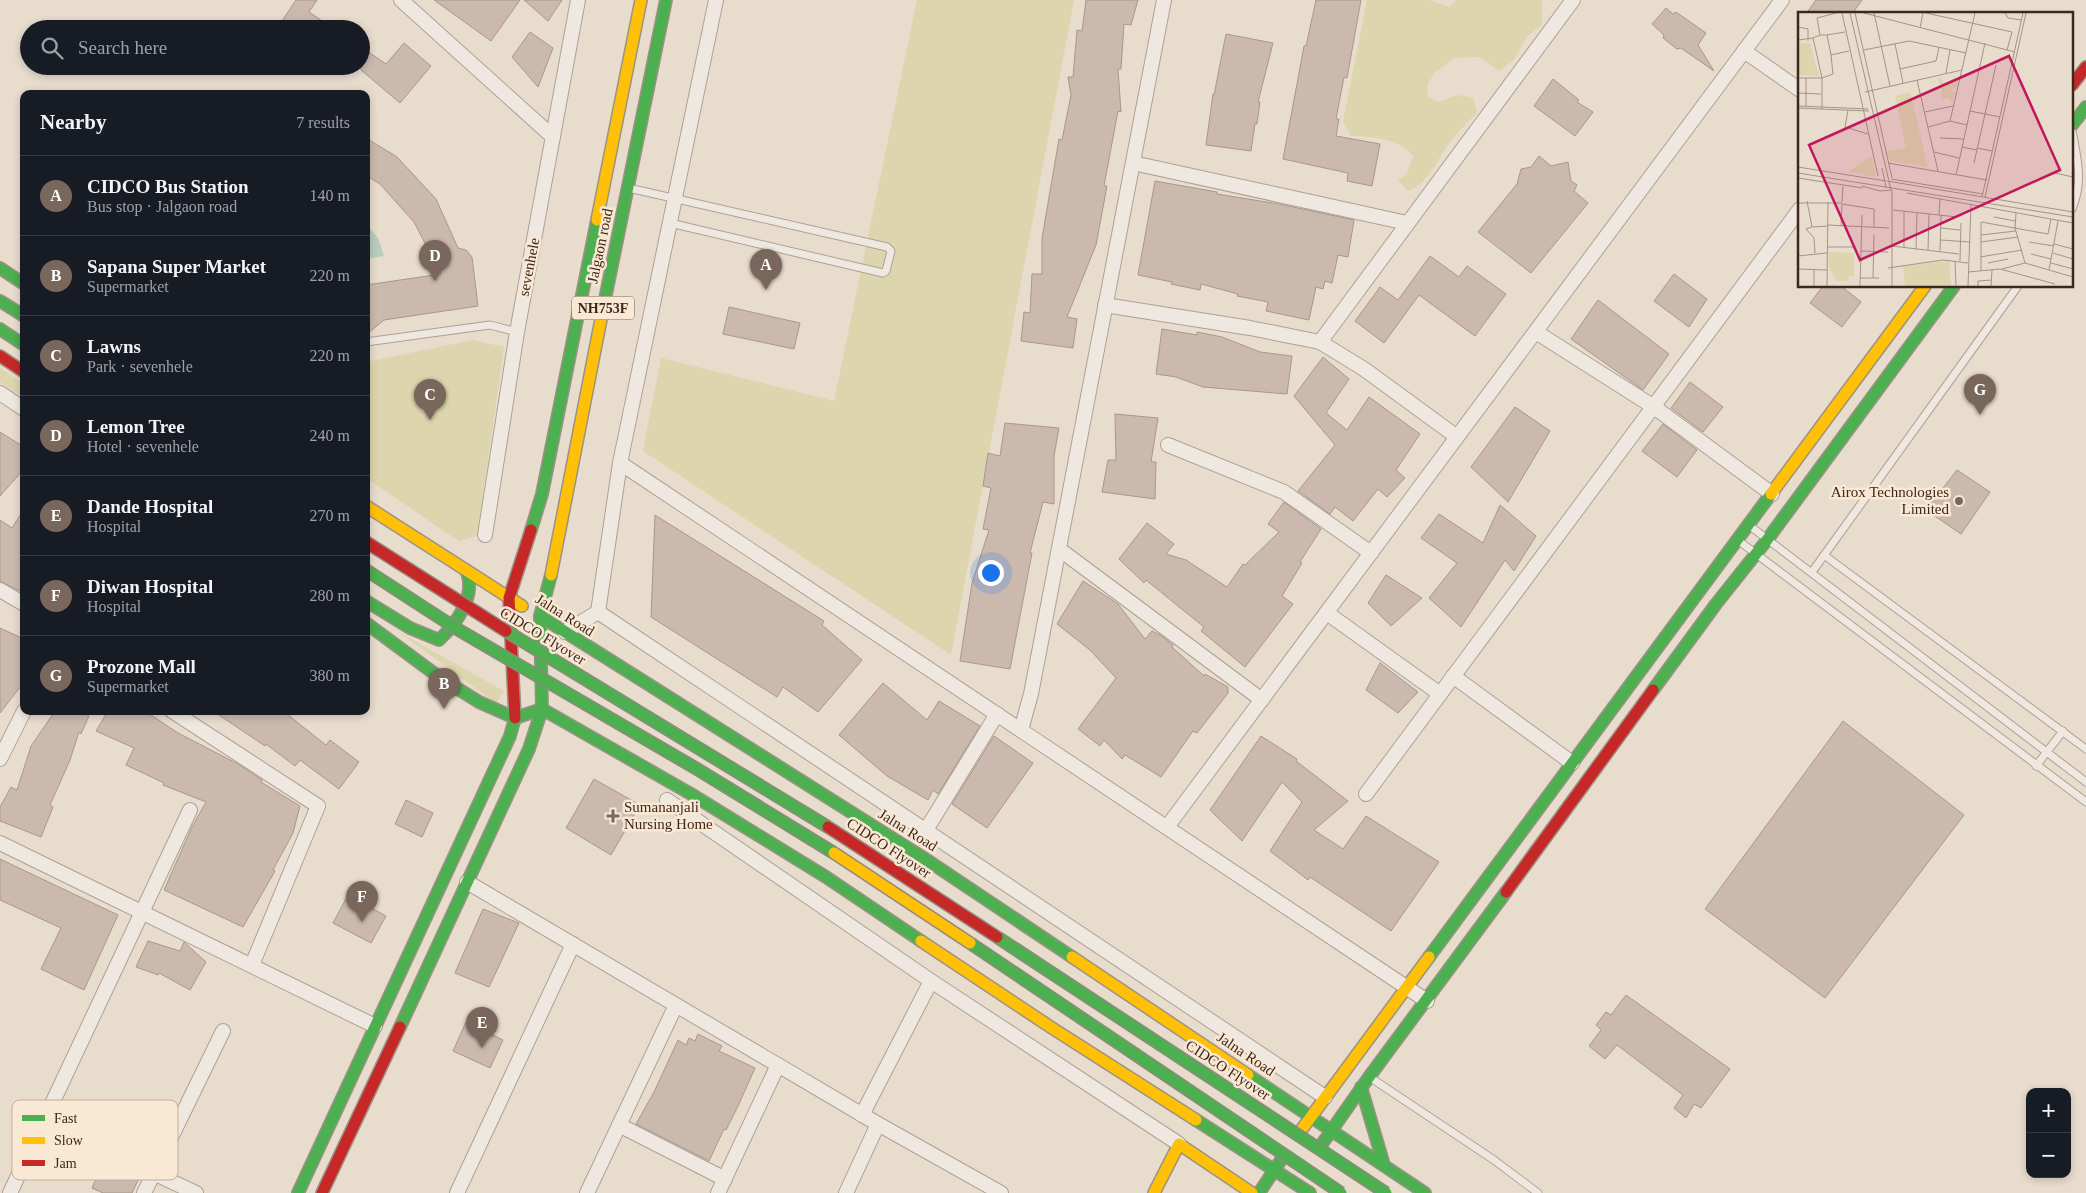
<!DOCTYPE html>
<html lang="en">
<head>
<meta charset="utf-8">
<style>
  body { margin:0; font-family:"Times New Roman",serif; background:#242831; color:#f1f3f6 }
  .controls { position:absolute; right:15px; bottom:15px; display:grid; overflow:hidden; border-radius:10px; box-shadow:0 2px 8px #0003 }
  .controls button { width:45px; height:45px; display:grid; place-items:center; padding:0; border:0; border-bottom:1px solid #363941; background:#171b24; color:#f1f3f6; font:25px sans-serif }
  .you { position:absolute; left:990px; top:572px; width:18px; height:18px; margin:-12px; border:4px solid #fff; border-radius:50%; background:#1a73e8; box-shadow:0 0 0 8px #1a73e833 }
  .badge { display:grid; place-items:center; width:32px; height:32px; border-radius:50%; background:#7a675b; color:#fff; font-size:16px; font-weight:700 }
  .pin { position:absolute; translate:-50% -41px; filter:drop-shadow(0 1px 2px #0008) }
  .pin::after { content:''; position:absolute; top:26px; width:18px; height:15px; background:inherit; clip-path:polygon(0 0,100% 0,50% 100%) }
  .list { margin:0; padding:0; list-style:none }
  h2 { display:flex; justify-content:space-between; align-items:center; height:65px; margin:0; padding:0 20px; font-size:21px }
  h2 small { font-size:16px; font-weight:400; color:#9ea1a6 }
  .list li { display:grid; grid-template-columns:32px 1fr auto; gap:15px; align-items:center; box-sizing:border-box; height:80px; padding:0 20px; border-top:1px solid #363941 }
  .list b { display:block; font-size:19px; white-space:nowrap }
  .list p { margin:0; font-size:16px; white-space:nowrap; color:#9ea1a6 }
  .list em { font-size:16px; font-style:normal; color:#9ea1a6 }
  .icon { flex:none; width:28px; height:28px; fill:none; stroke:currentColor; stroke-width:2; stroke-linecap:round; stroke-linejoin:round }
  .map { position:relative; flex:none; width:2086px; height:1193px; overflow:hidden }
  .search { position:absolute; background:#171b24; box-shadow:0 2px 8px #0003; left:20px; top:20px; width:350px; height:55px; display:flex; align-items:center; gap:12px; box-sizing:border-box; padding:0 18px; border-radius:28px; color:#9ea1a6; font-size:19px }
  .panel { position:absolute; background:#171b24; box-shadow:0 2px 8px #0003; left:20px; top:90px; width:350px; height:625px; border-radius:10px }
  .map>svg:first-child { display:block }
</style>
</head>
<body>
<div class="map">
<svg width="2086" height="1193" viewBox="0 0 2086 1193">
  <rect width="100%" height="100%" fill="#e8dccd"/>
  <g fill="#dcd5ae">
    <polygon points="917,0 1074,0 951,655 643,451 661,358 834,401"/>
    <path d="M1367,0H1428L1450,7L1456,0H1542V25L1527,36L1514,60L1499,71L1479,57L1455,58L1436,71L1428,83L1427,96L1438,102L1458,95L1473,98L1477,113C1469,121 1460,129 1453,138C1437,157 1432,181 1408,191L1398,180L1407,174L1413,156C1400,139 1371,136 1351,136L1343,122Z"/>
    <polygon points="473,340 504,347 477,536 459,541 366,478 366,362"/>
    <polygon points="0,368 24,384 24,398 0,382"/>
    <polygon points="397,631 504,691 496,703"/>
  </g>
  <polygon fill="#b9ccbe" points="366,224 378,238 384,256 366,259"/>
  <g fill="#ccb9ae" stroke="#a9978c">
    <polygon points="296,0 317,0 309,12 334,29 293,29 282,21"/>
    <polygon points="434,0 520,0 491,41"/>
    <polygon points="524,0 562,0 548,21"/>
    <polygon points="1086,0 1138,0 1131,25 1124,24 1121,69 1118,69 1121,112 1118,111 1104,186 1107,186 1096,245 1067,317 1077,319 1073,348 1021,341 1024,312 1030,313 1032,274 1042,274 1042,238 1059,139 1062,140 1071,95 1068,77 1073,77 1077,30 1082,31"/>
    <polygon points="1316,0 1361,0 1347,78 1344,77 1336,119 1339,119 1336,136 1380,144 1372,186 1347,181 1348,173 1283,159 1304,46 1306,46"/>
    <polygon points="1816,0 1862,0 1852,14 1806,14"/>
    <polygon points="1666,8 1673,14 1676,12 1706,33 1698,45 1714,71 1681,48 1677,49 1663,38 1664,35 1652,24"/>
    <polygon points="530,32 553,48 538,87 512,57"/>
    <polygon points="1226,34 1273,43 1258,102 1260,102 1257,124 1255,124 1251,151 1206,145 1213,94 1214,95"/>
    <polygon points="404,43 431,66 400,103 361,70 361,47 386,64"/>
    <polygon points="1553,79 1579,100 1577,102 1593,112 1575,136 1534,106"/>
    <polygon points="366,138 397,157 436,199 458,248 466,250 472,257 478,306 384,320 366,335 366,285 441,274 414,222 380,184 366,175"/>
    <polygon points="1539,156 1551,166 1568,162 1571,181 1577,185 1574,191 1588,203 1531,273 1478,232 1517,184 1521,169 1531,167"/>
    <polygon points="1155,181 1217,192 1217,194 1279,204 1354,220 1348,257 1338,255 1332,283 1325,281 1323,289 1316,287 1309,320 1266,311 1268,302 1237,296 1238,294 1201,284 1200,290 1171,284 1172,282 1138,275"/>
    <polygon points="1430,256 1459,277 1467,266 1506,294 1475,336 1419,295 1384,343 1355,321 1380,287 1398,300"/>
    <polygon points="1674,274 1707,299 1689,327 1654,301"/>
    <polygon points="1823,286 1841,286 1861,302 1842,327 1810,303"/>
    <polygon points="1598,300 1669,354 1643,390 1571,339"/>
    <polygon points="729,307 800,323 794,349 723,334"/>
    <polygon points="1162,329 1197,335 1197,332 1222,337 1260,352 1292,356 1287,394 1203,387 1176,377 1156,374"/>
    <polygon points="1323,357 1349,379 1326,413 1347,430 1369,397 1420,434 1396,470 1405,478 1387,497 1378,489 1353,521 1335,507 1330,514 1298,491 1335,445 1294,396"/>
    <polygon points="1690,382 1723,407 1703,432 1671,408"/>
    <polygon points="1515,407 1550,431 1508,502 1471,467"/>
    <polygon points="1115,414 1158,418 1151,462 1156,462 1155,499 1102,492 1108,460 1116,460"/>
    <polygon points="1005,423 1059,428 1054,456 1054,504 1043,502 1030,553 1032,553 1010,669 960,661 972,583 989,530 983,529 991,488 983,486 988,453 1000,456"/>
    <polygon points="1663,424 1697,450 1677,477 1642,451"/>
    <polygon points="0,432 24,447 24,469 0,496"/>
    <polygon points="1957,470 1990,492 1961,534 1926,510"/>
    <polygon points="1284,502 1321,529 1300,562 1302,563 1282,596 1293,604 1245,667 1201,631 1204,627 1146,580 1144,583 1119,559 1147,523 1174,544 1166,554 1186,560 1227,587 1243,564 1245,565 1279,532 1268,524"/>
    <polygon points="1500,505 1536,536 1514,571 1505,560 1461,627 1429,598 1457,563 1421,538 1439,514 1483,543"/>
    <polygon points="24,509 24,593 0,581 0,520 12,528"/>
    <polygon points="655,515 824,621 822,625 862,660 818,712 783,687 777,697 651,617"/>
    <polygon points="1386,575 1422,598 1391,626 1368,603"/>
    <polygon points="1083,581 1118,604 1145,639 1152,631 1160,635 1173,645 1172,647 1204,676 1205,674 1228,687 1228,693 1197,733 1193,731 1161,777 1125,755 1122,759 1104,740 1100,746 1078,729 1116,678 1090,650 1057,624"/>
    <polygon points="0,628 24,639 24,682 0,713"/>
    <polygon points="1380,663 1418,692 1398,713 1366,690"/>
    <polygon points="883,683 927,720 939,701 980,726 938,794 933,790 928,800 887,776 839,735"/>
    <polygon points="55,711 81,711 89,716 81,734 79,732 70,760 50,805 53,807 41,837 0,821 0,807 11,787 17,790 31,746"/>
    <polygon points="108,711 145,711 178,733 238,764 262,780 261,782 300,806 293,833 273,870 275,871 243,927 164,890 192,827 206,802 163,785 164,783 126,765 134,748 96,731"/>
    <polygon points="213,711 283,711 326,745 330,740 359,762 339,789 300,760 295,766 266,744 265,746"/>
    <polygon points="1843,721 1964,815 1825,998 1705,909"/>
    <polygon points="994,736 1033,763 987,828 952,804"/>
    <polygon points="1261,736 1297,759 1296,761 1348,801 1314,830 1343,849 1366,816 1439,862 1391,931 1310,877 1308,880 1270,851 1302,802 1282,782 1242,841 1210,810"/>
    <polygon points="594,779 640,805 611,855 566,828"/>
    <polygon points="406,800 433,813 422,837 395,824"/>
    <polygon points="0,859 118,915 84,990 41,969 61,928 0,900"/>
    <polygon points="348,895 386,916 371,943 333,923"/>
    <polygon points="483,909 519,923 489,987 455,973"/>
    <polygon points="148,941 180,951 184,942 206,962 190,990 159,973 158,975 136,967"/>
    <polygon points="1626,995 1730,1069 1701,1108 1694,1104 1686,1118 1674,1108 1683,1095 1617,1045 1605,1059 1589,1046 1601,1030 1596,1025 1606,1012 1611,1015"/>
    <polygon points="466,1022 503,1040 490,1068 453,1051"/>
    <polygon points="698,1034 722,1046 719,1051 755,1068 738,1106 726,1130 724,1129 709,1161 636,1124 654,1092 678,1040 686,1045 689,1038 695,1041"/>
    <polygon points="104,1160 140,1176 132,1193 103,1193 92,1188"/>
  </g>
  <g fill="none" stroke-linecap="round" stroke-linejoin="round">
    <g stroke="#ada196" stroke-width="9">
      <g id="lane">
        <path d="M2072,130C2077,160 2084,179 2072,209"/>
        <polyline points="633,189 887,247 891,251 886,271 883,273 670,223"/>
        <polyline points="366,342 490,325 517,332"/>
        <polyline points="1750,526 2086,782"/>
        <polyline points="1739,541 2086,802"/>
        <polyline points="1824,555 2086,749"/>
        <polyline points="1812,572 2018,286"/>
        <polyline points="2036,766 2063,731"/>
        <polyline points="1371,1078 1494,1160 1538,1193"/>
      </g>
    </g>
    <g stroke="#ada196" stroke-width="16">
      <g id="street">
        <polyline points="401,0 553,137"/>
        <polyline points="1744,51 1800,90"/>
        <polyline points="1133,163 1407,223"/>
        <polyline points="1105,305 1250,328 1320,342 1364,369 1457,437"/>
        <polyline points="1536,332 1654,407 1772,494"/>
        <polyline points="1320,342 1573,0"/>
        <polyline points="0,393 24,409"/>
        <polyline points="1168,445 1284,492 1371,553"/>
        <polyline points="620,463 1427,1001"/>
        <polyline points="485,535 517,332 578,0"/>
        <polyline points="1059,549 1262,700"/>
        <polyline points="0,590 24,604"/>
        <polyline points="598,612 620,463 716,0"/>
        <polyline points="1327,613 1440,694"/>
        <polyline points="565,632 598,612 1325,1097"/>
        <polyline points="1453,676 1572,763"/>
        <polyline points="172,711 318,806 252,965"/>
        <polyline points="1021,730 1031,694 1164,0"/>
        <polyline points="0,759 24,711"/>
        <polyline points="1366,794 1800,209"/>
        <polyline points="667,800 931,981 1179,1144"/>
        <polyline points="1167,827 1782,0"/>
        <polyline points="926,830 997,714"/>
        <polyline points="0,843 375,1026"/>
        <polyline points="467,882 878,1124 1001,1193"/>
        <polyline points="862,1115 931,981"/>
        <polyline points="43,1121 196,1193"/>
        <polyline points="619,1125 725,1179"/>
        <polyline points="10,1193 190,810"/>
        <polyline points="144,1193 223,1031"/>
        <polyline points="457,1193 573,944"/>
        <polyline points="587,1193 676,1005"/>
        <polyline points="718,1193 778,1065"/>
        <polyline points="846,1193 878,1124"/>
      </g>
    </g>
    <g stroke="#9d9186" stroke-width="14">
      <g id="fast">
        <polyline points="2072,125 2086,107"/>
        <polyline points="0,268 24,284"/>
        <polyline points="0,301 24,316"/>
        <polyline points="602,314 666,0"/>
        <polyline points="0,329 24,345"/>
        <polyline points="531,530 542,494 597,220"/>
        <path d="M366,601L410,628L439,640C457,623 477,595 466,570"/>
        <polyline points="540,616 930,862 1072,957"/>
        <polyline points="366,623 439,677 479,702 515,718 542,709 540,616 551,575"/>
        <polyline points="1653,690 1716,604 1767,540 1954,286"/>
        <polyline points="542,709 691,794 826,877 921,941"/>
        <polyline points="1429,957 1771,494"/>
        <polyline points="400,1027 529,749 542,709"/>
        <polyline points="1248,1075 1425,1193"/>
        <polyline points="1361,1087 1384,1165"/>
        <polyline points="1196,1120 1310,1193"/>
        <polyline points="1322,1144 1369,1077 1506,892"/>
        <polyline points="298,1193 510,736 515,718"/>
        <polyline points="1259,1193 1283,1157"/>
      </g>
    </g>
    <g stroke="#9d9186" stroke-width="14">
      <g id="slow">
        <polyline points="597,220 641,0"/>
        <polyline points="1771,494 1925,286"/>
        <polyline points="366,506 522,606"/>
        <polyline points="551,575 602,314"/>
        <polyline points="921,941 1052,1028 1196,1120"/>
        <polyline points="1072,957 1248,1075"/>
        <polyline points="1302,1129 1429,957"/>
        <polyline points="1154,1193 1179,1144 1252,1193"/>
      </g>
    </g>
    <g stroke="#9d9186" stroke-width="14">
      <g id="jam">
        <polyline points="2072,85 2086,67"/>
        <polyline points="0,356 24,372"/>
        <polyline points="515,718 509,598 531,530"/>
        <polyline points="1506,892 1653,690"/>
        <polyline points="322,1193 400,1027"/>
      </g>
    </g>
    <use href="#lane" stroke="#efe8e0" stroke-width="7"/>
    <use href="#street" stroke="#efe8e0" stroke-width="14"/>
    <use href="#fast" stroke="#4caf50" stroke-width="11"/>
    <use href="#slow" stroke="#ffc107" stroke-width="11"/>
    <use href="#jam" stroke="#c62828" stroke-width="11"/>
    <g stroke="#93877d" stroke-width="14" stroke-linecap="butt">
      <g id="fast-bridge">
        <polyline points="366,570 457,629 697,769 834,853"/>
        <polyline points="506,631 828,827"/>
        <polyline points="997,937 1386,1193"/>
        <polyline points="970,943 1341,1193"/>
      </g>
    </g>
    <g stroke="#93877d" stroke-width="14" stroke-linecap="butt">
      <polyline id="slow-bridge" points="834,853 970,943"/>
    </g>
    <g stroke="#93877d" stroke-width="14" stroke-linecap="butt">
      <g id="jam-bridge">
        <polyline points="366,542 506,631"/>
        <polyline points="828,827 997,937"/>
      </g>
    </g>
    <use href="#fast-bridge" stroke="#4caf50" stroke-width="11"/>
    <use href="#slow-bridge" stroke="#ffc107" stroke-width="11"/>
    <use href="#jam-bridge" stroke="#c62828" stroke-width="11"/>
  </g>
  <g fill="#7a675b" stroke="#f9e8d3" stroke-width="2">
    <circle cx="1959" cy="501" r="5"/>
    <path d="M610.5 808.5h5v5h5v5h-5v5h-5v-5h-5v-5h5z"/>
  </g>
  <g text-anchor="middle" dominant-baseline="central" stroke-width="5" stroke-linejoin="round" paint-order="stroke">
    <rect fill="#f9e8d3" stroke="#766254" stroke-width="1" x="572" y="296.5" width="62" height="23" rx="4"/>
    <g font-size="14" font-weight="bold" fill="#3e281d">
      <text x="603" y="308">NH753F</text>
    </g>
    <g font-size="15" fill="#3e281d" stroke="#f9e8d3">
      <text transform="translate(600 246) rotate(-78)">Jalgaon road</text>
      <text transform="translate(529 267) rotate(-79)">sevenhele</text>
      <text transform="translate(565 615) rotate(32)">Jalna Road</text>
      <text transform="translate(543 636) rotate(31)">CIDCO Flyover</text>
      <text transform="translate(908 830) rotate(32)">Jalna Road</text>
      <text transform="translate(889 848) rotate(33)">CIDCO Flyover</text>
      <text transform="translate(1246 1054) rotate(34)">Jalna Road</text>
      <text transform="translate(1228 1070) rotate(33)">CIDCO Flyover</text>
    </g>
    <g font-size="15" fill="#3e281d" stroke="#f9e8d3" text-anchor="end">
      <text x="1949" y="492">Airox Technologies<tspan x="1949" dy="17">Limited</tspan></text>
      <text x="624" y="807" text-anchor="start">Sumananjali<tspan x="624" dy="17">Nursing Home</tspan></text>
    </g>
  </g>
  <g transform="translate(1798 12)">
    <rect width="275" height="275" fill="#e8dccd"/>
    <path d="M0,31H12L21,64L0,63ZM143,65L146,71L159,67L160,69L158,76L152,78L157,81L154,91L152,87H145L140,66ZM112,80L125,134L130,155L92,149L89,139L108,136L97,84ZM71,145H74L78,165L50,160ZM31,240L56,241V264H51L50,269H39L31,255ZM151,249L153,274H107L105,254Z" fill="#dcd5ae"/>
    <path fill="none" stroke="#a49487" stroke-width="1" d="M44,1L80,164M52,1L93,178L82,179L64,174M57,1L94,166M66,1L217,40M76,1L92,74M128,1L214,20L209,38M207,1L210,6L223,8M0,15L10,17V29M122,16L125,1M22,23H29L33,43L51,39M29,23L47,20M15,26L22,23L19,6L38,1M0,28L15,26L24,66V97M97,32L105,71M66,38L111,29L168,41M102,57L138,49L141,35M148,61L152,38M0,66H24L35,62L33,43M119,68L140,159M67,80L164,58M0,81L23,82M0,94L70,97M8,94V66M0,96L71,99M50,98L47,115L70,122M172,99L202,105M127,100L155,94M152,109L177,1M130,115L152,109L169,113M142,126L166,127M164,135L179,138M179,136L194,139M136,140L161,146M90,151L189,168M176,151L198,53M0,155L88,169M84,156L88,175M0,161L275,205M257,161L275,165M158,163L187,31M0,166L65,176M93,167L185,182M89,169L275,200M109,181L275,211M184,185L225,1M187,185L228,1M9,189L14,215L8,217L16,226L17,241M44,190L45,174M0,191H44M95,198L159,205M218,201L217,216L227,251L275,265M141,203L142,187M196,205L217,209M30,213L91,216M43,214L44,192L76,197V215M14,215L30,214M143,216L162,218M183,223L218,219M143,228L171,230M183,230L220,225M231,230L256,234M256,232L275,237M94,234L161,242M29,235H55M106,235V199M118,237L119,201M130,238L131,202M63,239L90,240M142,239L143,203M255,241L275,247M233,242L253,247M0,244L29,241M182,245L224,238M157,249L158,274M162,249L163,211M190,251L210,247M253,251L275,257M90,256L145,248L170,251M0,257L29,258M204,257L227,251M251,258L260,209M183,259V210L250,222L253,207M170,260L202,257L257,272M62,266H81M75,266L76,223M16,274V257M29,274L30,190M62,274L64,203M94,274V178M170,274L173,193M180,274V269L194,268M193,274L194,258"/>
    <path fill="#c2185b" fill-opacity="0.15" stroke="#c2185b" stroke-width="2.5" d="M211,44L262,158L62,248L11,133Z"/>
    <rect width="275" height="275" fill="none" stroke="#3e281d" stroke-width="2.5"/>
  </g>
  <rect x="12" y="1100" width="166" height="80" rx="8" fill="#f9e8d3" stroke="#c1ae9c" stroke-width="1"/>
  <rect x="22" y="1115" width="23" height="6" fill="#4caf50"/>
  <rect x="22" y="1137" width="23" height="7" fill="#ffc107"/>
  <rect x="22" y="1160" width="23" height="6" fill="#c62828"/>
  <g font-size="14" fill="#3e281d">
    <text x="54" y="1123">Fast</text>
    <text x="54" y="1145">Slow</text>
    <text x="54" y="1168">Jam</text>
  </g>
</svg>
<div class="controls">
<button>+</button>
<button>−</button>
</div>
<div class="you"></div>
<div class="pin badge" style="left:766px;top:290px">A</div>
<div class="pin badge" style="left:444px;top:709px">B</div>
<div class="pin badge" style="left:430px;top:420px">C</div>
<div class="pin badge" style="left:435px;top:281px">D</div>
<div class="pin badge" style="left:482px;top:1048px">E</div>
<div class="pin badge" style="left:362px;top:922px">F</div>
<div class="pin badge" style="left:1980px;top:415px">G</div>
<div class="search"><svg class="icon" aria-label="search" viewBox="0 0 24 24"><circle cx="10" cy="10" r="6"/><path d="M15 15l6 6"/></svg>Search here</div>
<section class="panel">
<h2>Nearby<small>7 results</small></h2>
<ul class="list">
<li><span class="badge">A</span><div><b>CIDCO Bus Station</b><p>Bus stop · Jalgaon road</p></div><em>140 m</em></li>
<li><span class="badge">B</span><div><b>Sapana Super Market</b><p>Supermarket</p></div><em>220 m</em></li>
<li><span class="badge">C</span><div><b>Lawns</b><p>Park · sevenhele</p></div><em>220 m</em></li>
<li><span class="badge">D</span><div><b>Lemon Tree</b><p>Hotel · sevenhele</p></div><em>240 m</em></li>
<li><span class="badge">E</span><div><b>Dande Hospital</b><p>Hospital</p></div><em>270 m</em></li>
<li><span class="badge">F</span><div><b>Diwan Hospital</b><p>Hospital</p></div><em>280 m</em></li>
<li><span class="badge">G</span><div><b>Prozone Mall</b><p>Supermarket</p></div><em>380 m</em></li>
</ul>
</section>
</div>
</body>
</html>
